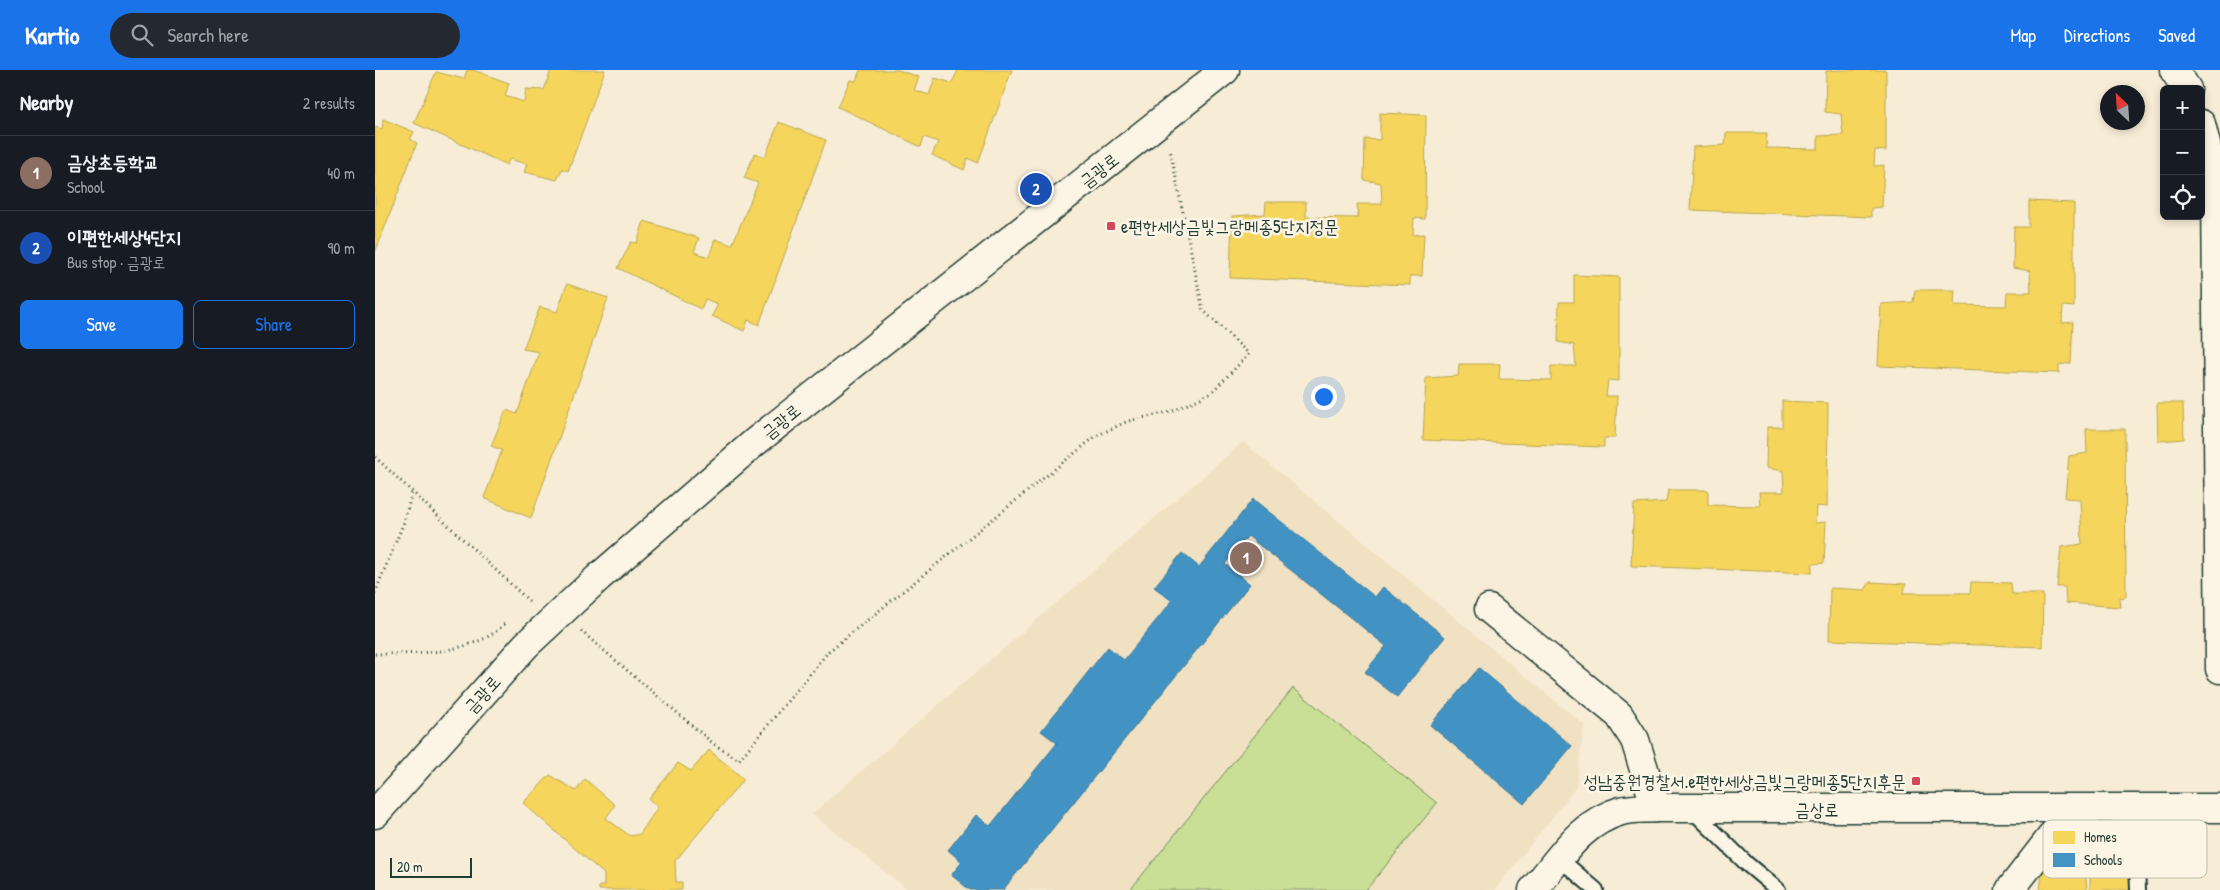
<!DOCTYPE html>
<html lang="en">
<head>
<meta charset="utf-8">
<style>
  body { margin:0; font-family:"Patrick Hand","Poor Story",sans-serif; background:#242831; color:#f1f3f6 }
  .controls { position:absolute; right:15px; top:15px; display:grid; overflow:hidden; border-radius:8px; box-shadow:0 2px 8px #0003 }
  .controls button { width:45px; height:45px; display:grid; place-items:center; padding:0; border:0; border-bottom:1px solid #363941; background:#171b24; color:#f1f3f6; font:25px sans-serif }
  .compass { position:absolute; left:1725px; top:15px; width:45px; height:45px; border-radius:50%; background:#171b24; box-shadow:0 2px 8px #0003; rotate:335deg }
  .scale { position:absolute; left:15px; bottom:12px; width:82px; box-sizing:border-box; padding-left:5px; border:2px solid #1f3d34; border-top:0; font-size:14px; line-height:18px; white-space:nowrap; color:#1f3d34; -webkit-text-stroke:4px #fcf5e5; paint-order:stroke }
  .you { position:absolute; left:948px; top:326px; width:18px; height:18px; margin:-12px; border:4px solid #fff; border-radius:50%; background:#1a73e8; box-shadow:0 0 0 8px #1a73e833 }
  .badge { display:grid; place-items:center; width:32px; height:32px; border-radius:50%; background:#1a73e8; color:#fff; font-size:16px; font-weight:700 }
  .pin { position:absolute; translate:-50% -50%; border:2px solid #fff; box-shadow:0 1px 5px #0006 }
  .list { margin:0; padding:0; list-style:none }
  h2 { display:flex; justify-content:space-between; align-items:center; height:65px; margin:0; padding:0 20px; font-size:21px }
  h2 small { font-size:16px; font-weight:400; color:#9ea1a6 }
  .list li { display:grid; grid-template-columns:32px 1fr auto; gap:15px; align-items:center; box-sizing:border-box; height:75px; padding:0 20px; border-top:1px solid #363941 }
  .list b { display:block; font-size:19px; white-space:nowrap }
  .list p { margin:0; font-size:16px; white-space:nowrap; color:#9ea1a6 }
  .list em { font-size:16px; font-style:normal; color:#9ea1a6 }
  .actions { display:flex; gap:10px; padding:15px 20px }
  .actions a { flex:1; padding:11px 0; border:1px solid #1a73e8; border-radius:8px; text-align:center; font-size:18px; color:#1a73e8 }
  .actions .main { background:#1a73e8; color:#fff }
  .icon { flex:none; width:28px; height:28px; fill:none; stroke:currentColor; stroke-width:2; stroke-linecap:round; stroke-linejoin:round }
  .map { position:relative; flex:none; width:1845px; height:820px; overflow:hidden }
  header { display:flex; align-items:center; gap:30px; box-sizing:border-box; height:70px; padding:0 25px; background:#1a73e8; color:#fff }
  header strong { font-size:24px }
  nav { display:flex; gap:28px; margin-inline-start:auto; font-size:18px }
  .search { width:350px; height:45px; background:#242831; display:flex; align-items:center; gap:12px; box-sizing:border-box; padding:0 18px; border-radius:28px; color:#9ea1a6; font-size:19px }
  main { display:flex }
  aside { flex:1; background:#171b24 }
  .map>svg:first-child { display:block }
</style>
</head>
<body>
<header>
<strong>Kartio</strong>
<div class="search"><svg class="icon" aria-label="search" viewBox="0 0 24 24"><circle cx="10" cy="10" r="6"/><path d="M15 15l6 6"/></svg>Search here</div>
<nav><a>Map</a><a>Directions</a><a>Saved</a></nav>
</header>
<main>
<aside>
<h2>Nearby<small>2 results</small></h2>
<ul class="list">
<li><span class="badge" style="background:#8d6e63">1</span><div><b>금상초등학교</b><p>School</p></div><em>40 m</em></li>
<li><span class="badge" style="background:#1a4fb4">2</span><div><b>이편한세상4단지</b><p>Bus stop · 금광로</p></div><em>90 m</em></li>
</ul>
<div class="actions"><a class="main">Save</a><a>Share</a></div>
</aside>
<div class="map">
<svg width="1845" height="820" viewBox="0 0 1845 820">
  <rect width="100%" height="100%" fill="#f7ecd6"/>
  <filter id="ink" filterUnits="userSpaceOnUse"><feTurbulence type="fractalNoise" baseFrequency=".02" numOctaves="2"/><feDisplacementMap in="SourceGraphic" scale="10" xChannelSelector="R" yChannelSelector="G"/><feConvolveMatrix kernelMatrix="1 2 1 2 8 2 1 2 1" color-interpolation-filters="sRGB"/></filter>
  <g filter="url(#ink)">
    <polygon fill="#f1e1c3" points="868,372 1209,655 1201,717 1120,820 533,820 437,744"/>
    <polygon fill="#c9df95" stroke="#748e64" points="918,618 1062,733 991,820 755,820"/>
    <g fill="#f6d55c" stroke="#b6a750">
      <polygon points="92,0 98,0 134,13 130,26 149,32 151,19 169,20 176,0 230,0 193,101 187,99 182,110 149,102 152,94 134,89 132,95 39,53 61,2 89,9"/>
      <polygon points="485,0 523,0 544,7 539,20 554,25 560,8 577,13 583,0 637,0 603,93 593,88 589,100 557,85 563,72 549,67 546,77 463,37 475,10 481,11"/>
      <polygon points="1466,0 1511,0 1511,81 1500,80 1499,96 1509,95 1507,137 1496,138 1496,147 1315,140 1318,77 1350,75 1351,63 1392,63 1391,78 1443,79 1443,66 1468,65 1466,44 1450,42 1451,1"/>
      <polygon points="1005,43 1051,45 1050,149 1039,148 1038,165 1049,164 1047,206 1035,206 1035,215 855,208 857,146 890,144 891,132 931,132 931,147 983,148 982,134 1007,134 1006,113 989,110 990,69 1005,70"/>
      <polygon points="8,49 39,62 35,69 42,73 0,183 0,57 7,59"/>
      <polygon points="404,52 451,70 384,255 373,250 369,261 337,246 343,234 330,229 326,239 243,198 256,172 262,173 269,151 324,168 319,182 334,187 340,169 357,175 383,113 369,108 380,83 390,87"/>
      <polygon points="1654,131 1699,133 1699,237 1688,236 1687,253 1698,252 1696,293 1684,295 1684,303 1503,296 1506,234 1538,232 1540,220 1580,220 1579,235 1631,236 1632,222 1656,222 1655,201 1638,198 1639,157 1654,157"/>
      <polygon points="1199,205 1244,207 1244,311 1233,310 1231,326 1242,326 1240,368 1229,368 1229,377 1048,370 1051,308 1083,306 1084,294 1125,294 1124,309 1176,310 1176,296 1201,296 1199,275 1183,272 1184,232 1199,232"/>
      <polygon points="192,214 233,228 156,448 109,428 127,380 116,376 131,340 142,344 164,282 148,279 165,237 182,242"/>
      <polygon points="1407,331 1453,333 1452,437 1441,436 1440,453 1451,452 1449,493 1437,494 1437,503 1256,496 1259,434 1291,432 1293,420 1333,420 1333,435 1385,436 1384,422 1409,422 1408,401 1391,398 1392,357 1407,357"/>
      <polygon points="1782,333 1808,333 1809,369 1783,371"/>
      <polygon points="1711,359 1750,359 1751,527 1744,528 1745,537 1691,533 1690,517 1682,517 1686,477 1707,474 1705,429 1690,428 1694,386 1712,383"/>
      <polygon points="1495,512 1531,514 1528,523 1595,523 1596,512 1636,513 1637,524 1668,524 1667,577 1454,570 1455,518 1490,520"/>
      <polygon points="334,680 369,709 300,791 301,812 307,812 307,820 224,820 224,816 229,816 229,804 148,733 175,705 201,721 210,709 240,735 231,748 255,766 265,764 283,737 274,729 303,693 316,701"/>
      <polygon points="1755,784 1755,820 1715,820 1715,786"/>
      <polygon points="1709,785 1712,820 1665,820 1669,788"/>
    </g>
    <g fill="#4393c3" stroke="#387998">
      <polygon points="878,429 1000,527 1008,517 1070,567 1022,627 990,602 1011,576 873,466 850,494 875,514 628,820 595,820 576,805 587,792 573,780 601,745 615,756 682,673 666,661 733,577 749,590 797,531 779,517 807,483 824,497"/>
      <polygon points="1104,598 1197,676 1149,734 1055,655"/>
    </g>
    <g fill="none" stroke-linecap="round" stroke-linejoin="round">
      <g stroke="#1f3d34" stroke-width="18">
        <g id="service">
          <polyline points="1760,738 1763,820"/>
          <polyline points="1316,739 1372,794 1403,820"/>
          <polyline points="1185,789 1221,820"/>
        </g>
      </g>
      <g stroke="#1f3d34" stroke-width="31">
        <g id="minor">
          <polyline points="1114,539 1244,645 1260,670 1281,738"/>
          <polyline points="1635,820 1698,739"/>
        </g>
      </g>
      <g stroke="#1f3d34" stroke-width="31">
        <g id="tertiary">
          <polyline points="1799,0 1812,19"/>
          <polyline points="1826,54 1841,115 1845,599"/>
          <polyline points="0,744 151,575 224,507 380,372 850,0"/>
          <path d="M1158,820C1185,789 1204,753 1246,741C1257,738 1270,739 1281,738H1845"/>
        </g>
      </g>
      <g stroke="#1f3d34" stroke-width="3" stroke-dasharray="1 4" stroke-linecap="butt">
        <polyline points="0,387 154,531"/>
        <polyline points="0,523 29,452 37,422"/>
        <polyline points="206,561 340,675 364,690 454,581 721,366 753,351 798,341 836,323 874,284 828,240 795,79"/>
        <path d="M0,584C37,584 81,584 114,566C120,563 126,557 132,552"/>
      </g>
      <use href="#service" stroke="#fcf5e5" stroke-width="14"/>
      <use href="#minor" stroke="#fcf5e5" stroke-width="28"/>
      <use href="#tertiary" stroke="#fcf5e5" stroke-width="28"/>
    </g>
  </g>
  <g fill="#d1495b" stroke="#fcf5e5" stroke-width="2">
    <rect x="731" y="151" width="10" height="10" rx="2.5"/>
    <rect x="1536" y="706" width="10" height="10" rx="2.5"/>
  </g>
  <g text-anchor="middle" dominant-baseline="central" stroke-width="5" stroke-linejoin="round" paint-order="stroke">
    <g font-size="18" fill="#1f3d34" stroke="#fcf5e5">
      <text transform="translate(724 100) rotate(-38)">금광로</text>
      <text transform="translate(406 351) rotate(-39)">금광로</text>
      <text transform="translate(107 624) rotate(-48)">금광로</text>
      <text x="1442" y="739">금상로</text>
    </g>
    <g font-size="18" fill="#1f3d34" stroke="#fcf5e5" text-anchor="start">
      <text x="746" y="156">e편한세상금빛그랑메종5단지정문</text>
      <text x="1531" y="711" text-anchor="end">성남중원경찰서.e편한세상금빛그랑메종5단지후문</text>
    </g>
  </g>
  <rect x="1668" y="750" width="164" height="58" rx="8" fill="#fcf5e5" stroke="#babeb0" stroke-width="1"/>
  <rect x="1678" y="761" width="22" height="13" fill="#f6d55c"/>
  <rect x="1678" y="783" width="22" height="14" fill="#4393c3"/>
  <g font-size="14" fill="#1f3d34">
    <text x="1709" y="772">Homes</text>
    <text x="1709" y="795">Schools</text>
  </g>
</svg>
<div class="controls">
<button>+</button>
<button>−</button>
<button><svg class="icon" aria-label="locate" viewBox="0 0 24 24"><circle cx="12" cy="12" r="6"/><path d="M12 2v4M12 18v4M2 12h4M18 12h4"/></svg></button>
</div>
<svg class="compass" viewBox="-18 -18 36 36"><path d="M0-13l5 13h-10z" fill="#e53935"/><path d="M0 13l5-13h-10z" fill="#9ea1a6"/></svg>
<div class="scale">20 m</div>
<div class="you"></div>
<div class="pin badge" style="left:871px;top:488px;background:#8d6e63">1</div>
<div class="pin badge" style="left:661px;top:119px;background:#1a4fb4">2</div>
</div>
</main>
</body>
</html>
